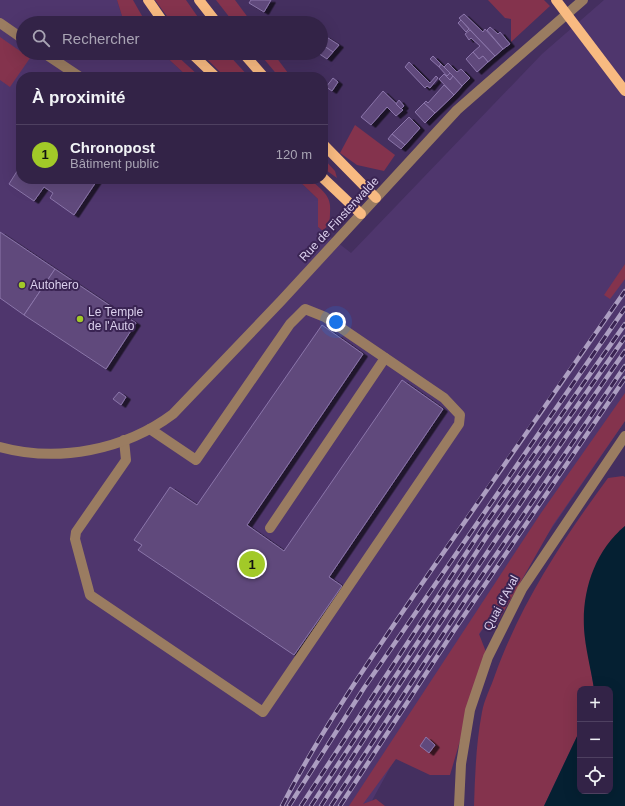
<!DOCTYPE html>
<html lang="fr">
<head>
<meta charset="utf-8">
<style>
  body { margin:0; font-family:Helvetica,sans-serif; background:#3e2f52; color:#f1f3f6 }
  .controls { position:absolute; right:12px; bottom:12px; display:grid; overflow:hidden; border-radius:8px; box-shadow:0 4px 16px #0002 }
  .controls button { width:36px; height:36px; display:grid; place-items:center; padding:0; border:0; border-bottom:1px solid #4e4060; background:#332347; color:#f1f3f6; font:20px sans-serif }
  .you { position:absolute; left:336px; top:322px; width:14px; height:14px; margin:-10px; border:3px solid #fff; border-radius:50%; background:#1a73e8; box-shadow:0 0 0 6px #1a73e833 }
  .badge { display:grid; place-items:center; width:26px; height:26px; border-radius:50%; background:#a2c928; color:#111; font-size:13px; font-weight:700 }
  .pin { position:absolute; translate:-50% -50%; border:2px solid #fff; box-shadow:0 1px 4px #0006 }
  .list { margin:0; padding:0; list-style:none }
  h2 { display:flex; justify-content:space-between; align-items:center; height:52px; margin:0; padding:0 16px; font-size:17px }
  h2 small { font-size:13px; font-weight:400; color:#a9a4b4 }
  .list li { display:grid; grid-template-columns:26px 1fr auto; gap:12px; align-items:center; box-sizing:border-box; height:60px; padding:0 16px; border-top:1px solid #4e4060 }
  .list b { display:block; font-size:15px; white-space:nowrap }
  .list p { margin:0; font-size:13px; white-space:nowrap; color:#a9a4b4 }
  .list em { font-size:13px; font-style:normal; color:#a9a4b4 }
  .icon { flex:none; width:22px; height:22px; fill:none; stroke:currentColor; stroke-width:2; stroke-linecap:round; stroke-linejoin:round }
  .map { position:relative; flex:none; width:625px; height:806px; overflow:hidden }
  .search { position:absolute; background:#332347; box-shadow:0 4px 16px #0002; left:16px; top:16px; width:312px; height:44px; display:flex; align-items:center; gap:10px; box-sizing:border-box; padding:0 14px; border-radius:22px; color:#a9a4b4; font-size:15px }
  .panel { position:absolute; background:#332347; box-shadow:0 4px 16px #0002; left:16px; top:72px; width:312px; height:112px; border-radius:16px }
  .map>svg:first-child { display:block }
</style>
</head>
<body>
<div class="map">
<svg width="625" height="806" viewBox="0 0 625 806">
  <defs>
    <filter id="shadow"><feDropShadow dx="4.5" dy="2.5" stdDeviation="0" flood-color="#0009"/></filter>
  </defs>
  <rect width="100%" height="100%" fill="#442f5f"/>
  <polygon fill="#4f366d" points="0,0 117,0 122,16 130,23 23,23 23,53 162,53 188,77 21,77 21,179 297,179 318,199 318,227 351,253 542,54 604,0 625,0 625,421 410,736 391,766 369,806 0,806"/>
  <g fill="#84334d">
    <polygon points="117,0 133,0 146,23 130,23 122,16"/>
    <polygon points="155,0 186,0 202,23 172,23"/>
    <polygon points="216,0 235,0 252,23 234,23"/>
    <polygon points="488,0 544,0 550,6 511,42 511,19 505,18"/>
    <polygon points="0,37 30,58 10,87 0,80"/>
    <polygon points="162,53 174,53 200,77 188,77"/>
    <polygon points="201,53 227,53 249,77 225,77"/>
    <polygon points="259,53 273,53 291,77 279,77"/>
    <polygon points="355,125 395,155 384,171 357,165 340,153"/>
    <polygon points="323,158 335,171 337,178 323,168"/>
    <path d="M297,179H310C322,191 332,195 330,213C330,221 329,225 323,231L318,227V199Z"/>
    <polygon points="625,264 625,279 610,299 604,295"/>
    <polygon points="625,393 625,421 553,525 495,627 483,628 479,634 486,652 450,775 430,775 396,759 363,804 376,799 385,806 349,806 541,513"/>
    <path d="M623,476L625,477V526L619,531L584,629L594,689H580V730L544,806H474C475,775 476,743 482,712C484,700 491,687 495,675C521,603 563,539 608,478Z"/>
  </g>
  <path fill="#052032" d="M625,526V806H544L580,730V791H610V689H594C591,669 585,648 584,628C582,590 595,551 625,526Z"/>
  <g fill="#604a7c" stroke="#8b75aa" filter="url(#shadow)">
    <polygon points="251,0 271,0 264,12 249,3"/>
    <polygon points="464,14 483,32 485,29 503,49 495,56 459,18"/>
    <polygon points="461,20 469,29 466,32 458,23"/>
    <polygon points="490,27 498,34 500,32 510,44 503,49 487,30"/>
    <polygon points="470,30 495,56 488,62 483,56 479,59 473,52 480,46 471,38 469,40 465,34"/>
    <polygon points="325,36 339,45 333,52 321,44 321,39"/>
    <polygon points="321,44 333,52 327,59 318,53 321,53"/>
    <polygon points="473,52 479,59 483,56 488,62 477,72 466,59"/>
    <polygon points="433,56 441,64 439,67 430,59"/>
    <polygon points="409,62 430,83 436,76 438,78 430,88 427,86 425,88 405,67"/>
    <polygon points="448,63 457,72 461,69 470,78 462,86 444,67"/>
    <polygon points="441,64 450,73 447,76 439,67"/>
    <polygon points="450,73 453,76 450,80 446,77"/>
    <polygon points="444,74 450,80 453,76 462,86 454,95 439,79"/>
    <polygon points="333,78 338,82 332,91 326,87"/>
    <polygon points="444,85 454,95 435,113 424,103 426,101 428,103"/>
    <polygon points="383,91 403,110 396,116 387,107 371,125 361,117"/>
    <polygon points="399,100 404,106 401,109 396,104"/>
    <polygon points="424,103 435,113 425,123 415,112"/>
    <polygon points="409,117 420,128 405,145 392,134"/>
    <polygon points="392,134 405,145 401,149 388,139"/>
    <polygon points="21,165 21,179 98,179 74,215 50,198 53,193 44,187 34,201 9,184"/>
    <polygon points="0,232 55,269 24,315 0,298"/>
    <polygon points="55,269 136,323 106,369 24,315"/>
    <polygon points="322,325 363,354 247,525 284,551 402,380 443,409 329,577 342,586 294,655 138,550 142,545 134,540 170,487 197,505"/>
    <polygon points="119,392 126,397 121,405 113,399"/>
    <polygon points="426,737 435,745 429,753 420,746"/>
  </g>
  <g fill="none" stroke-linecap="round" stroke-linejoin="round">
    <g stroke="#9a7c61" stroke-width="10">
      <polyline points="0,23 23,39"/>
      <polyline points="44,53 80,77"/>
      <polyline points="124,440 126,460 76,532 75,539 90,595 263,712 459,424 460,415 444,398 325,317 305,309 290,324 196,460 150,429"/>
      <path d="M0,447C58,463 125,450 173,414L281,301L457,110L583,0"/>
      <polyline points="270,528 385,358"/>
      <polyline points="459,806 461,764 470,710 488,657 522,589 625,436"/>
    </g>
    <g stroke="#f8ba81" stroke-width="10">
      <polyline points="148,0 164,23"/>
      <polyline points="199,0 217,23"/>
      <polyline points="191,53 216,77"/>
      <polyline points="243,53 264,77"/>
      <polyline points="323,144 376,198"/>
      <polyline points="323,178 361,214"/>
    </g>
    <g stroke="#ac9ec1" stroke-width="4.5">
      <g id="rail">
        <path d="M282,806C322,728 372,657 421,585C488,487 556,389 625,291"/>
        <polyline points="289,806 364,688 625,308"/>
        <polyline points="301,806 484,526 625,324"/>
        <polyline points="311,806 489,533 625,337"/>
        <path d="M321,806C419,652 521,501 625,351"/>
        <polyline points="331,806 468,596 625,366"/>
        <polyline points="340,806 453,632 625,378"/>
      </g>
    </g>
    <use href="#rail" stroke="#3a2453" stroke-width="3" stroke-dasharray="9" stroke-linecap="butt"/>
    <polyline stroke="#f8ba81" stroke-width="10" points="556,0 625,91"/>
  </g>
  <g fill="#a2c928" stroke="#3a2453" stroke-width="1.5">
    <circle cx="22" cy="285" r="4"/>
    <circle cx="80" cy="319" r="4"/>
  </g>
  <g text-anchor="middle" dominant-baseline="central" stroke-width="4" stroke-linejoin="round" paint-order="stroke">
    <g font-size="12" fill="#dbd0ed" stroke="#3a2453">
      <text transform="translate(339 219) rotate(-47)">Rue de Finsterwalde</text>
      <text transform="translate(501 603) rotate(-62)">Quai d'Aval</text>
    </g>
    <g font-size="12" fill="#dbd0ed" stroke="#3a2453" text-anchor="start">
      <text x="30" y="285">Autohero</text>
      <text x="88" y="312">Le Temple<tspan x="88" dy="14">de l'Auto</tspan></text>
    </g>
  </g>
</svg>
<div class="controls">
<button>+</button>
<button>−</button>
<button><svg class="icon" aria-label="locate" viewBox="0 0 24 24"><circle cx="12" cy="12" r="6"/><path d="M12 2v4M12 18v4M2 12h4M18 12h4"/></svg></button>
</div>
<div class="you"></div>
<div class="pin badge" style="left:252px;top:564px">1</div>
<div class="search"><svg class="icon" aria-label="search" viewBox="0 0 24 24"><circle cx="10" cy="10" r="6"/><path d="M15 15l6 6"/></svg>Rechercher</div>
<section class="panel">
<h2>À proximité<small></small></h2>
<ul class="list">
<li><span class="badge">1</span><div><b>Chronopost</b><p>Bâtiment public</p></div><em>120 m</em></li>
</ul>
</section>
</div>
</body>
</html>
